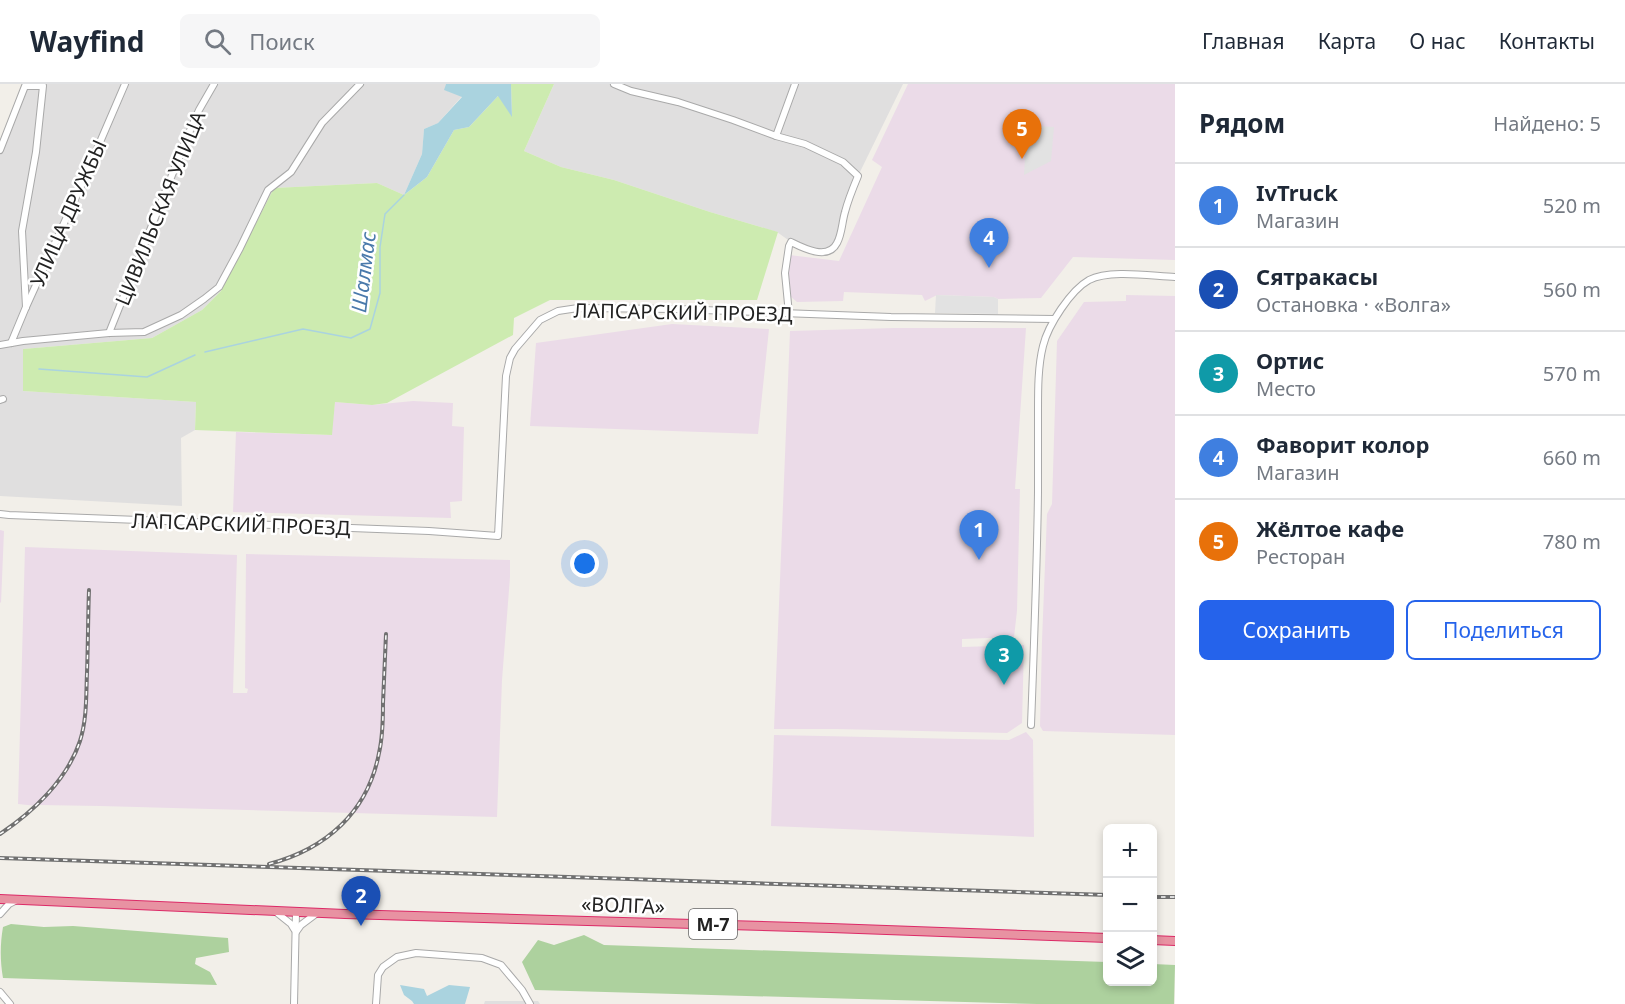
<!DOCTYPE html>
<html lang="ru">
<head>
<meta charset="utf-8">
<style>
  body { margin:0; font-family:"Noto Sans",sans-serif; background:#f6f6f7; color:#1f2937 }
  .controls { position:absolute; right:18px; bottom:18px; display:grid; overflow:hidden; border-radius:9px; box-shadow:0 3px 9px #0003 }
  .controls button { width:54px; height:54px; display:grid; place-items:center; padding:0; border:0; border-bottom:2px solid #e0e1e3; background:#fff; color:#1f2937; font:30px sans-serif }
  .you { position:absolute; left:585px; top:480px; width:21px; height:21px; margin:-15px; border:4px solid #fff; border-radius:50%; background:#1a73e8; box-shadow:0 0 0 9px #1a73e833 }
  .badge { display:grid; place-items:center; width:39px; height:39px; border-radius:50%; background:#2563eb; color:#fff; font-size:20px; font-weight:700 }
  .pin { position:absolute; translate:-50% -50px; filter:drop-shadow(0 2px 3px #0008) }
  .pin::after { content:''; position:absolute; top:32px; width:21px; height:18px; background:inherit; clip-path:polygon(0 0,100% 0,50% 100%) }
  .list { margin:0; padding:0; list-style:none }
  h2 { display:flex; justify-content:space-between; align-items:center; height:78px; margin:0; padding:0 24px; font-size:26px }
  h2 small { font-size:20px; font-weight:400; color:#747a83 }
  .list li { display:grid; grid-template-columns:39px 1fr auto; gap:18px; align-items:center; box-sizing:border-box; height:84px; padding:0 24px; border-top:2px solid #e0e1e3 }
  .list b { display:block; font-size:22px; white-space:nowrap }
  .list p { margin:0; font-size:20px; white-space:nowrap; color:#747a83 }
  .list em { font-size:20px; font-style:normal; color:#747a83 }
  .actions { display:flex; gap:12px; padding:18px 24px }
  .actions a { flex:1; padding:14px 0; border:2px solid #2563eb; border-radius:9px; text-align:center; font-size:21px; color:#2563eb }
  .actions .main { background:#2563eb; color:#fff }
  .icon { flex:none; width:33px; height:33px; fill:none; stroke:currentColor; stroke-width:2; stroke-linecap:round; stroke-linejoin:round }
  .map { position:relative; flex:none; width:1175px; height:920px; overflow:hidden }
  header { display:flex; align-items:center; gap:36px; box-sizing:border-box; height:84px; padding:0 30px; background:#fff; border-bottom:2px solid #e0e1e3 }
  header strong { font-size:28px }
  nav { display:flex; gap:33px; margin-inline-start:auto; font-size:21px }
  .search { width:420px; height:54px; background:#f6f6f7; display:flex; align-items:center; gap:15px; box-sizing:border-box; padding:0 21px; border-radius:9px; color:#747a83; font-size:22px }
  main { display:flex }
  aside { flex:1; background:#fff }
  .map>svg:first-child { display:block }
</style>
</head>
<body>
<header>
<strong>Wayfind</strong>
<div class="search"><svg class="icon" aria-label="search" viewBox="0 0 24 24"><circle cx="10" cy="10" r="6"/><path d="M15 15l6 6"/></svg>Поиск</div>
<nav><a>Главная</a><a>Карта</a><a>О нас</a><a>Контакты</a></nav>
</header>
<main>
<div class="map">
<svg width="1175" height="920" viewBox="0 0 1175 920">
  <rect width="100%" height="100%" fill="#f2efe9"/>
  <g fill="#e0dfdf">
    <polygon points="43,0 446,0 445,6 462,12 438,39 424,45 422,70 404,111 377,99 274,104 221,207 202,226 152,254 23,265 23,307 196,318 195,346 181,354 182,422 0,412 0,66 25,2"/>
    <polygon points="554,0 903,0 858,92 839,153 826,168 791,158 777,148 710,128 614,96 561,83 524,67"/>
    <polygon points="485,917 538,917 540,920 484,920"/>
  </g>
  <g fill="#ebdbe8">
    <polygon points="908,0 1175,0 1175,176 1073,173 1041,214 998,215 994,213 937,211 925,217 922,211 844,208 843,217 797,218 790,212 790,207 787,206 789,171 839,177 882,83 872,76"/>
    <polygon points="1126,211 1175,212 1175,651 1043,647 1040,642 1042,557 1047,430 1052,420 1057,257 1084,218 1126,217"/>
    <polygon points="672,240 769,245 758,350 530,342 536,259"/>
    <polygon points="894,244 1026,244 1015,405 1020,405 1017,527 1014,553 962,555 962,563 1024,561 1022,639 1007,649 837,645 774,645 790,247"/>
    <polygon points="413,317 453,319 452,342 464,343 462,417 450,418 451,434 233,428 236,348 331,351 335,318 372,321"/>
    <polygon points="0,446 4,447 1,519 0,518"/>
    <polygon points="25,463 237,471 233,609 247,609 248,605 245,604 246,470 510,476 510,493 502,596 497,733 100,722 39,721 37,722 18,720"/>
    <polygon points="1026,648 1033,656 1034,753 771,742 774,651 1009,656"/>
  </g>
  <polygon fill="#cdebb0" points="511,0 554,0 524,67 561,83 614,96 710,128 778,148 757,216 550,216 514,234 513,251 387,319 372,321 335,318 332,351 195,346 196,318 23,307 23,265 152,254 202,226 221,207 274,104 377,99 404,111 427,93 454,46 469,43 499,11 512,32"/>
  <g fill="#add19e">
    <path d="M11,840L44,843L73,842L228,854L229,868L196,874L195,880L210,888L217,901L3,894C0,877 0,860 3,843Z"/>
    <polygon points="584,851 604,861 1107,878 1108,898 1152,898 1153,880 1175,881 1174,920 1037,920 535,906 522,878 538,856 554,861"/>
  </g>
  <g fill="#e2e2e2">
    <polygon points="1038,42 1054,43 1051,77 1024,91 1026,56 1031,55 1031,49 1037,50"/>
    <polygon points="936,211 994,213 998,215 998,230 935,229"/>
  </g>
  <g fill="#aad3df">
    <polygon points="446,0 511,0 512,33 498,12 469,43 454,46 427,93 404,111 422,70 424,45 438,39 462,13 444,6"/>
    <polygon points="400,901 424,905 427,912 449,901 470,903 465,920 414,920 412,917 404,911"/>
  </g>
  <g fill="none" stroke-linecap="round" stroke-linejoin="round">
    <g stroke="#aad3df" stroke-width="1.5">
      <polyline points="205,268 303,245 351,254 370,245 380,209 380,163 385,130 404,111"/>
      <polyline points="39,285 147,293 195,271"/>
    </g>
    <g stroke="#a9a9a9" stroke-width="8">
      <g id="minor">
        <path d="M614,0L631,7L678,18L733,36L776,52L805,60L843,78L858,92C853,104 848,116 845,128C842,138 842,150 837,159C828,177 803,164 791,158L789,162L785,189L789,230"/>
        <polyline points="776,52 795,0"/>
        <polyline points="0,66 25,2 43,2 36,68 22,147 26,223"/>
        <polyline points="109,249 188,51 199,26 214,0"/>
        <polyline points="11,259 26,223 85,93 125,0"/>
        <polyline points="0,261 23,257 109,249 144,248 181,231 204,215 219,203 240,164 268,106 291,88 322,39 360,0"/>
        <polyline points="0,316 3,315"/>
        <polyline points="0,430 9,431 429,447 498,452 506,292 510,274 515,265 540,236 558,227 578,224 676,225 891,233 1054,235"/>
        <path d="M1031,641C1034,563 1037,485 1038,408C1038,380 1038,353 1038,326C1038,305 1038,282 1043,262C1048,241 1071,206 1089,196C1110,185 1151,192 1175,193"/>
        <polyline points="276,828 291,840 294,845"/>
        <polyline points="0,830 9,820 17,816"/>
        <polyline points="296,848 301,841 317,829"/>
        <polyline points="0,908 10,920"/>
        <polyline points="294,920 296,828"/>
        <polyline points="376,920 378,891 383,883 397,873 416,869 482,874 501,881 522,906 530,920"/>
      </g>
    </g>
    <g stroke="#dc2a67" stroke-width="10">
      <g id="highway">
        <polyline points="0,815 345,830 831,844 1108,854"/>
        <polyline points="1152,856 1175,857"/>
      </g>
    </g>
    <use href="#minor" stroke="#fff" stroke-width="6"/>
    <use href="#highway" stroke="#e892a2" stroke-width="8"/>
    <g stroke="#707070" stroke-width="4">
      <g id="rail">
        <path d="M0,750C33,728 67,696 80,657C87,635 86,612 87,589C88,561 88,533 89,506"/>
        <polyline points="0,774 1108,811"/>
        <path d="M269,780C326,765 368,728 379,669C383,652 383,635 383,619C384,596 385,573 386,550"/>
        <polyline points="1152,813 1175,813"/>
      </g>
    </g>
    <use href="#rail" stroke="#fff" stroke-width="1.5" stroke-dasharray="4.5" stroke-linecap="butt"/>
  </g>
  <g text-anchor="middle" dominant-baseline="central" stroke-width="5" stroke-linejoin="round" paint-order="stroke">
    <rect fill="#fff" stroke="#646464" stroke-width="1.5" x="689" y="825" width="48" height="30" rx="4.5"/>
    <g font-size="18" font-weight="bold" fill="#222">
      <text x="713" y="840">М-7</text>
    </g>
    <g font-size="20" fill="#222" stroke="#fff">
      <text transform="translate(160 124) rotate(-68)">ЦИВИЛЬСКАЯ УЛИЦА</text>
      <text transform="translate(68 129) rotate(-66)">УЛИЦА ДРУЖБЫ</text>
      <text transform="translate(683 228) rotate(1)">ЛАПСАРСКИЙ ПРОЕЗД</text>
      <text transform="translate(241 440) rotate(2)">ЛАПСАРСКИЙ ПРОЕЗД</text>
      <text transform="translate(623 821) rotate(2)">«ВОЛГА»</text>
    </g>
    <g font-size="21" font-style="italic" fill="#4a7aab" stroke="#fff">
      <text transform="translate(363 188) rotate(-83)">Шалмас</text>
    </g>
  </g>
</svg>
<div class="controls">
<button>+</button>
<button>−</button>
<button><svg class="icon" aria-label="layers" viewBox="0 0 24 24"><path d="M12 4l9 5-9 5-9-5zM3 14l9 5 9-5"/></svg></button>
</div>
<div class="you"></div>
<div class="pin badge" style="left:979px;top:476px;background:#3f7fe0">1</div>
<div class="pin badge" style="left:361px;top:842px;background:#1a4fb4">2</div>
<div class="pin badge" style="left:1004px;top:601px;background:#0f9aa8">3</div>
<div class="pin badge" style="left:989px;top:184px;background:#3f7fe0">4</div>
<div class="pin badge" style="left:1022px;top:75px;background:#e8710a">5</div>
</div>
<aside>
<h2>Рядом<small>Найдено: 5</small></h2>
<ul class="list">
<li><span class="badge" style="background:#3f7fe0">1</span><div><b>IvTruck</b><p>Магазин</p></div><em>520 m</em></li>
<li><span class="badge" style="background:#1a4fb4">2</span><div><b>Сятракасы</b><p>Остановка · «Волга»</p></div><em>560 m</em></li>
<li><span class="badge" style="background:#0f9aa8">3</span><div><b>Ортис</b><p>Место</p></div><em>570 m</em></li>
<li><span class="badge" style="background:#3f7fe0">4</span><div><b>Фаворит колор</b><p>Магазин</p></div><em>660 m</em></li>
<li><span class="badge" style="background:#e8710a">5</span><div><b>Жёлтое кафе</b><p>Ресторан</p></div><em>780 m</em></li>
</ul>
<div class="actions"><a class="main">Сохранить</a><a>Поделиться</a></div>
</aside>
</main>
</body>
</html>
